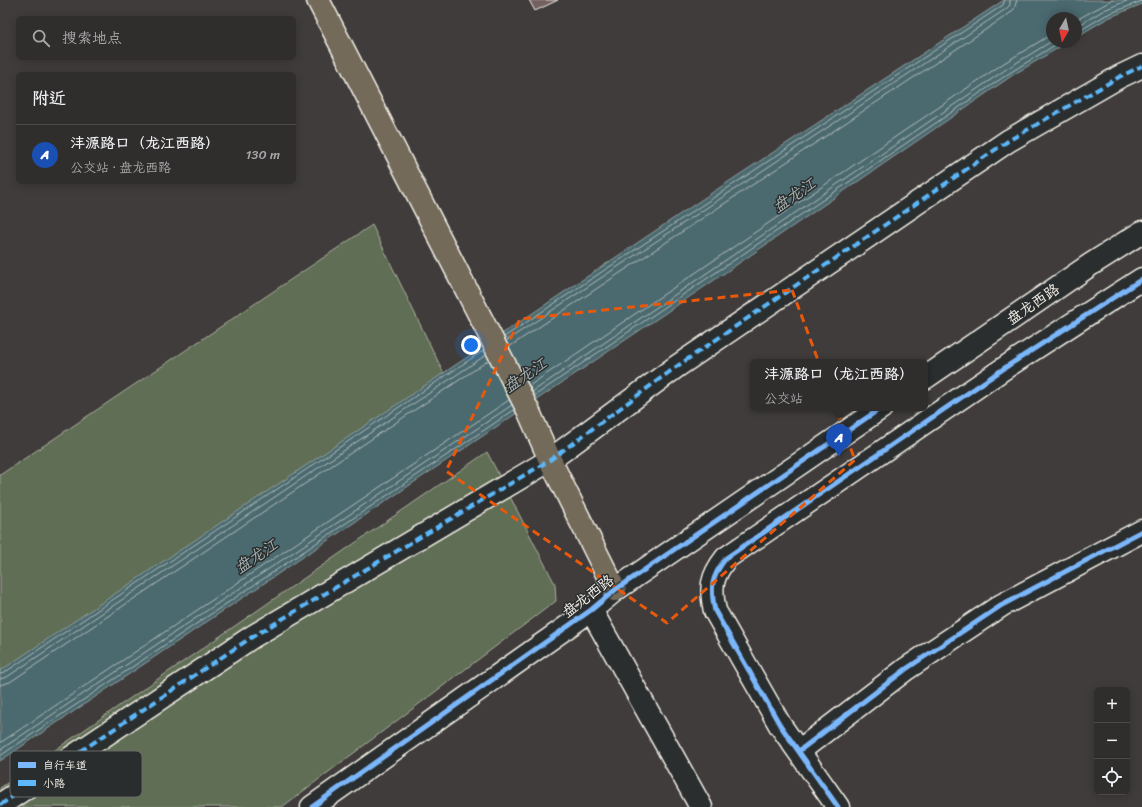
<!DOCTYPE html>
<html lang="zh">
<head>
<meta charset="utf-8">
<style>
  body { margin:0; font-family:Sriracha,"LXGW WenKai TC",sans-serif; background:#383535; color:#f1f3f6 }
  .controls { position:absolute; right:12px; bottom:12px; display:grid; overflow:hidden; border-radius:6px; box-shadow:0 2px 10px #0003 }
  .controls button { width:36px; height:36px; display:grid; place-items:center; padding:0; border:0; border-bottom:1px solid #4b4949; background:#302d2d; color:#f1f3f6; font:20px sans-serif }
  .compass { position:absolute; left:1046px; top:12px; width:36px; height:36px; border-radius:50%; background:#302d2d; box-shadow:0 2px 10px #0003; rotate:189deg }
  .you { position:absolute; left:471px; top:345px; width:14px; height:14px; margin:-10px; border:3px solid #fff; border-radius:50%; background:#1a73e8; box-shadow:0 0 0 6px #1a73e833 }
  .badge { display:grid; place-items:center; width:26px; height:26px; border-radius:50%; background:#ffd166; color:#fff; font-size:13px; font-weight:700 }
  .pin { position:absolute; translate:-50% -33px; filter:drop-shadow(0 1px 2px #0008) }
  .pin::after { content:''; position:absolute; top:21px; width:14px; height:12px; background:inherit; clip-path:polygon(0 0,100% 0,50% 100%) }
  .popup { position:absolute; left:750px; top:359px; width:178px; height:52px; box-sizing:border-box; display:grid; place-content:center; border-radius:6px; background:#302d2d; filter:drop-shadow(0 1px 3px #0005); font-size:13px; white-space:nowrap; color:#a8a8aa }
  .popup b { font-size:15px; color:#f1f3f6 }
  .popup::after { content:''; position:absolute; left:50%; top:100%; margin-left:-8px; border:8px solid transparent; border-top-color:#302d2d }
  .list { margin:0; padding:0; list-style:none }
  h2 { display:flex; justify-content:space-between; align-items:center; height:52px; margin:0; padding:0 16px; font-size:17px }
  h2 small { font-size:13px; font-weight:400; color:#a8a8aa }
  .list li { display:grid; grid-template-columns:26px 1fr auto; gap:12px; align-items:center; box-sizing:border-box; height:60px; padding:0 16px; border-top:1px solid #4b4949 }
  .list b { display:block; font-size:15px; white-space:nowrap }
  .list p { margin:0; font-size:13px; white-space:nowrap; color:#a8a8aa }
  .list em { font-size:13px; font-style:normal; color:#a8a8aa }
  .icon { flex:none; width:22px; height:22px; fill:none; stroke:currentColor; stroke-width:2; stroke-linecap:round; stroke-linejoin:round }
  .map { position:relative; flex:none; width:1142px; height:807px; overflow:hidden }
  .search { position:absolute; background:#302d2d; box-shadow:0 2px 10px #0003; left:16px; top:16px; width:280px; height:44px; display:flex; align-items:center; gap:10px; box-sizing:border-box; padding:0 14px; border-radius:6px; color:#a8a8aa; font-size:15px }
  .panel { position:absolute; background:#302d2d; box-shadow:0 2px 10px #0003; left:16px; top:72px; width:280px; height:112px; border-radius:6px }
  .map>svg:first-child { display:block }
</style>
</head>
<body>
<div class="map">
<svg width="1142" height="807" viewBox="0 0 1142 807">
  <rect width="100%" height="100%" fill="#403c3c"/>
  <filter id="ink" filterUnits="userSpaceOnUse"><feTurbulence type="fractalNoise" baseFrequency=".025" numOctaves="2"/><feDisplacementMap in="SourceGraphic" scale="8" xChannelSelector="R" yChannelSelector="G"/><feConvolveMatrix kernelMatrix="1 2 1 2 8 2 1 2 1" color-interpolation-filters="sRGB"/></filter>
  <g filter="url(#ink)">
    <g fill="#616e55" stroke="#aab09e">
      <polygon points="372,225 448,382 0,689 0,475"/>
      <polygon points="487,452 555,584 556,601 282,807 0,807 0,788"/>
    </g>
    <polygon fill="#4c6a70" stroke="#8fa0a0" points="1004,0 1142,0 1142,4 1108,18 1076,37 1076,18 1052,18 1052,42 1068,42 1013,75 710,283 0,761 0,671 713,192"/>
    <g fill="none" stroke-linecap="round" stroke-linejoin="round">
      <g stroke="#b1bbb8" stroke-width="1">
        <polyline points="1076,20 1113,0"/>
        <polyline points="1076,27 1104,10 1129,0"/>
        <polyline points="1076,33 1106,15 1142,1"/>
        <polyline points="504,337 1003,5 1005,0"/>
        <polyline points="506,341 1006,9 1010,5 1010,0"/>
        <polyline points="509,347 1009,14 1014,9 1017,0"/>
        <polyline points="529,386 1004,63 1052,34"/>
        <polyline points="532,392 1008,68 1052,41"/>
        <polyline points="534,396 1011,72 1060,42"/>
        <polyline points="0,674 4,673 484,350"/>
        <polyline points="0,679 7,677 486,355"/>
        <polyline points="0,685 10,682 489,360"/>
        <polyline points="0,743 509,400"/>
        <polyline points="0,750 512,405"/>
        <polyline points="0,756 514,410"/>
      </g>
    </g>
    <polygon fill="#73605e" stroke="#f4f1e8" points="529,0 558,0 535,11"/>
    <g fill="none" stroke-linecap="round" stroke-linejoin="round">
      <g stroke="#f4f1e8" stroke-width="25">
        <g id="minor">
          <polyline points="925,378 1090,265 1142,232"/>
          <polyline points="591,610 701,807"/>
          <polyline points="799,751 906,669 1002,605 1142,531"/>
          <polyline points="0,805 252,637 550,460 676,367 1008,141 1119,77 1142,66"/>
          <polyline points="312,807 591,610 615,590 881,408"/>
          <path d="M838,807L780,725L715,611C710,588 711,577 726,558L1009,365L1142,279"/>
        </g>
      </g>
      <g stroke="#f4f1e8" stroke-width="25">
        <polyline id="major" points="318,0 528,410 550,460 615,590"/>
      </g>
      <use href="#minor" stroke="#2a2d2e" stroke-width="22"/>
      <use href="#major" stroke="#736b5a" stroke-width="22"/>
      <polyline stroke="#5cb8fa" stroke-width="4" stroke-dasharray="8 4" stroke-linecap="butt" points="0,805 252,637 550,460 676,367 1008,141 1119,77 1142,66"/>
      <g stroke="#2a2d2e" stroke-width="8">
        <g id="cycleway">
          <polyline points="799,751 906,669 1002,605 1142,531"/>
          <polyline points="312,807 591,610 615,590 881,408"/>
          <path d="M838,807L780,725L715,611C710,588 711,577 726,558L1009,365L1142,279"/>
        </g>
      </g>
      <use href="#cycleway" stroke="#7ab7fb" stroke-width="5"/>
    </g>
  </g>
  <path fill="none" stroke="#e8590c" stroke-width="3" stroke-dasharray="8 5" stroke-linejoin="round" d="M792,290L855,460L667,623L446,471L520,319Z"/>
  <g text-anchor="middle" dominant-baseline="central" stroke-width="3" stroke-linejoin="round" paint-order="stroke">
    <g font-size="15" fill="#f4f1e8" stroke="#2a2d2e">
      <text transform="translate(1033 304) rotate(-34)">盘龙西路</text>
      <text transform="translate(588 596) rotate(-37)">盘龙西路</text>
    </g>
    <g font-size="16" font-style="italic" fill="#a8b4b2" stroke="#2a2d2e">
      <text transform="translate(794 195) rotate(-34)">盘龙江</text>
      <text transform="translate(525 375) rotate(-34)">盘龙江</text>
      <text transform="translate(256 556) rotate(-34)">盘龙江</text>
    </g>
  </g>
  <rect x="10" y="751" width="132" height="46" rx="6" fill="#2a2d2e" stroke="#676866" stroke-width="1"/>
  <rect x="18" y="762" width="18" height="6" fill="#7ab7fb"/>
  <rect x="18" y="780" width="18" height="6" fill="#5cb8fa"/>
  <g font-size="11" fill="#f4f1e8">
    <text x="43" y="769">自行车道</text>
    <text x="43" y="787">小路</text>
  </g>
</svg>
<div class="controls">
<button>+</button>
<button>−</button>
<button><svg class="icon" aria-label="locate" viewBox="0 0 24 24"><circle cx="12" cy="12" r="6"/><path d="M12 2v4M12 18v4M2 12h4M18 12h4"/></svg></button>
</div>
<svg class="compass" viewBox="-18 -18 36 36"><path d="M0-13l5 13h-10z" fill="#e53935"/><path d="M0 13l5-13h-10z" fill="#a8a8aa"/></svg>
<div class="you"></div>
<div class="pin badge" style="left:839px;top:457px;background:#1a4fb4">A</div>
<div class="popup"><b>沣源路口（龙江西路）</b>公交站</div>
<div class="search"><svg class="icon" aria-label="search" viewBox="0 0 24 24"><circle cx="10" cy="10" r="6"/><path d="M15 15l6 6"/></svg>搜索地点</div>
<section class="panel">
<h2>附近<small></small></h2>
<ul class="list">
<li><span class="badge" style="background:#1a4fb4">A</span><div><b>沣源路口（龙江西路）</b><p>公交站 · 盘龙西路</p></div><em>130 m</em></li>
</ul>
</section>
</div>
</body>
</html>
